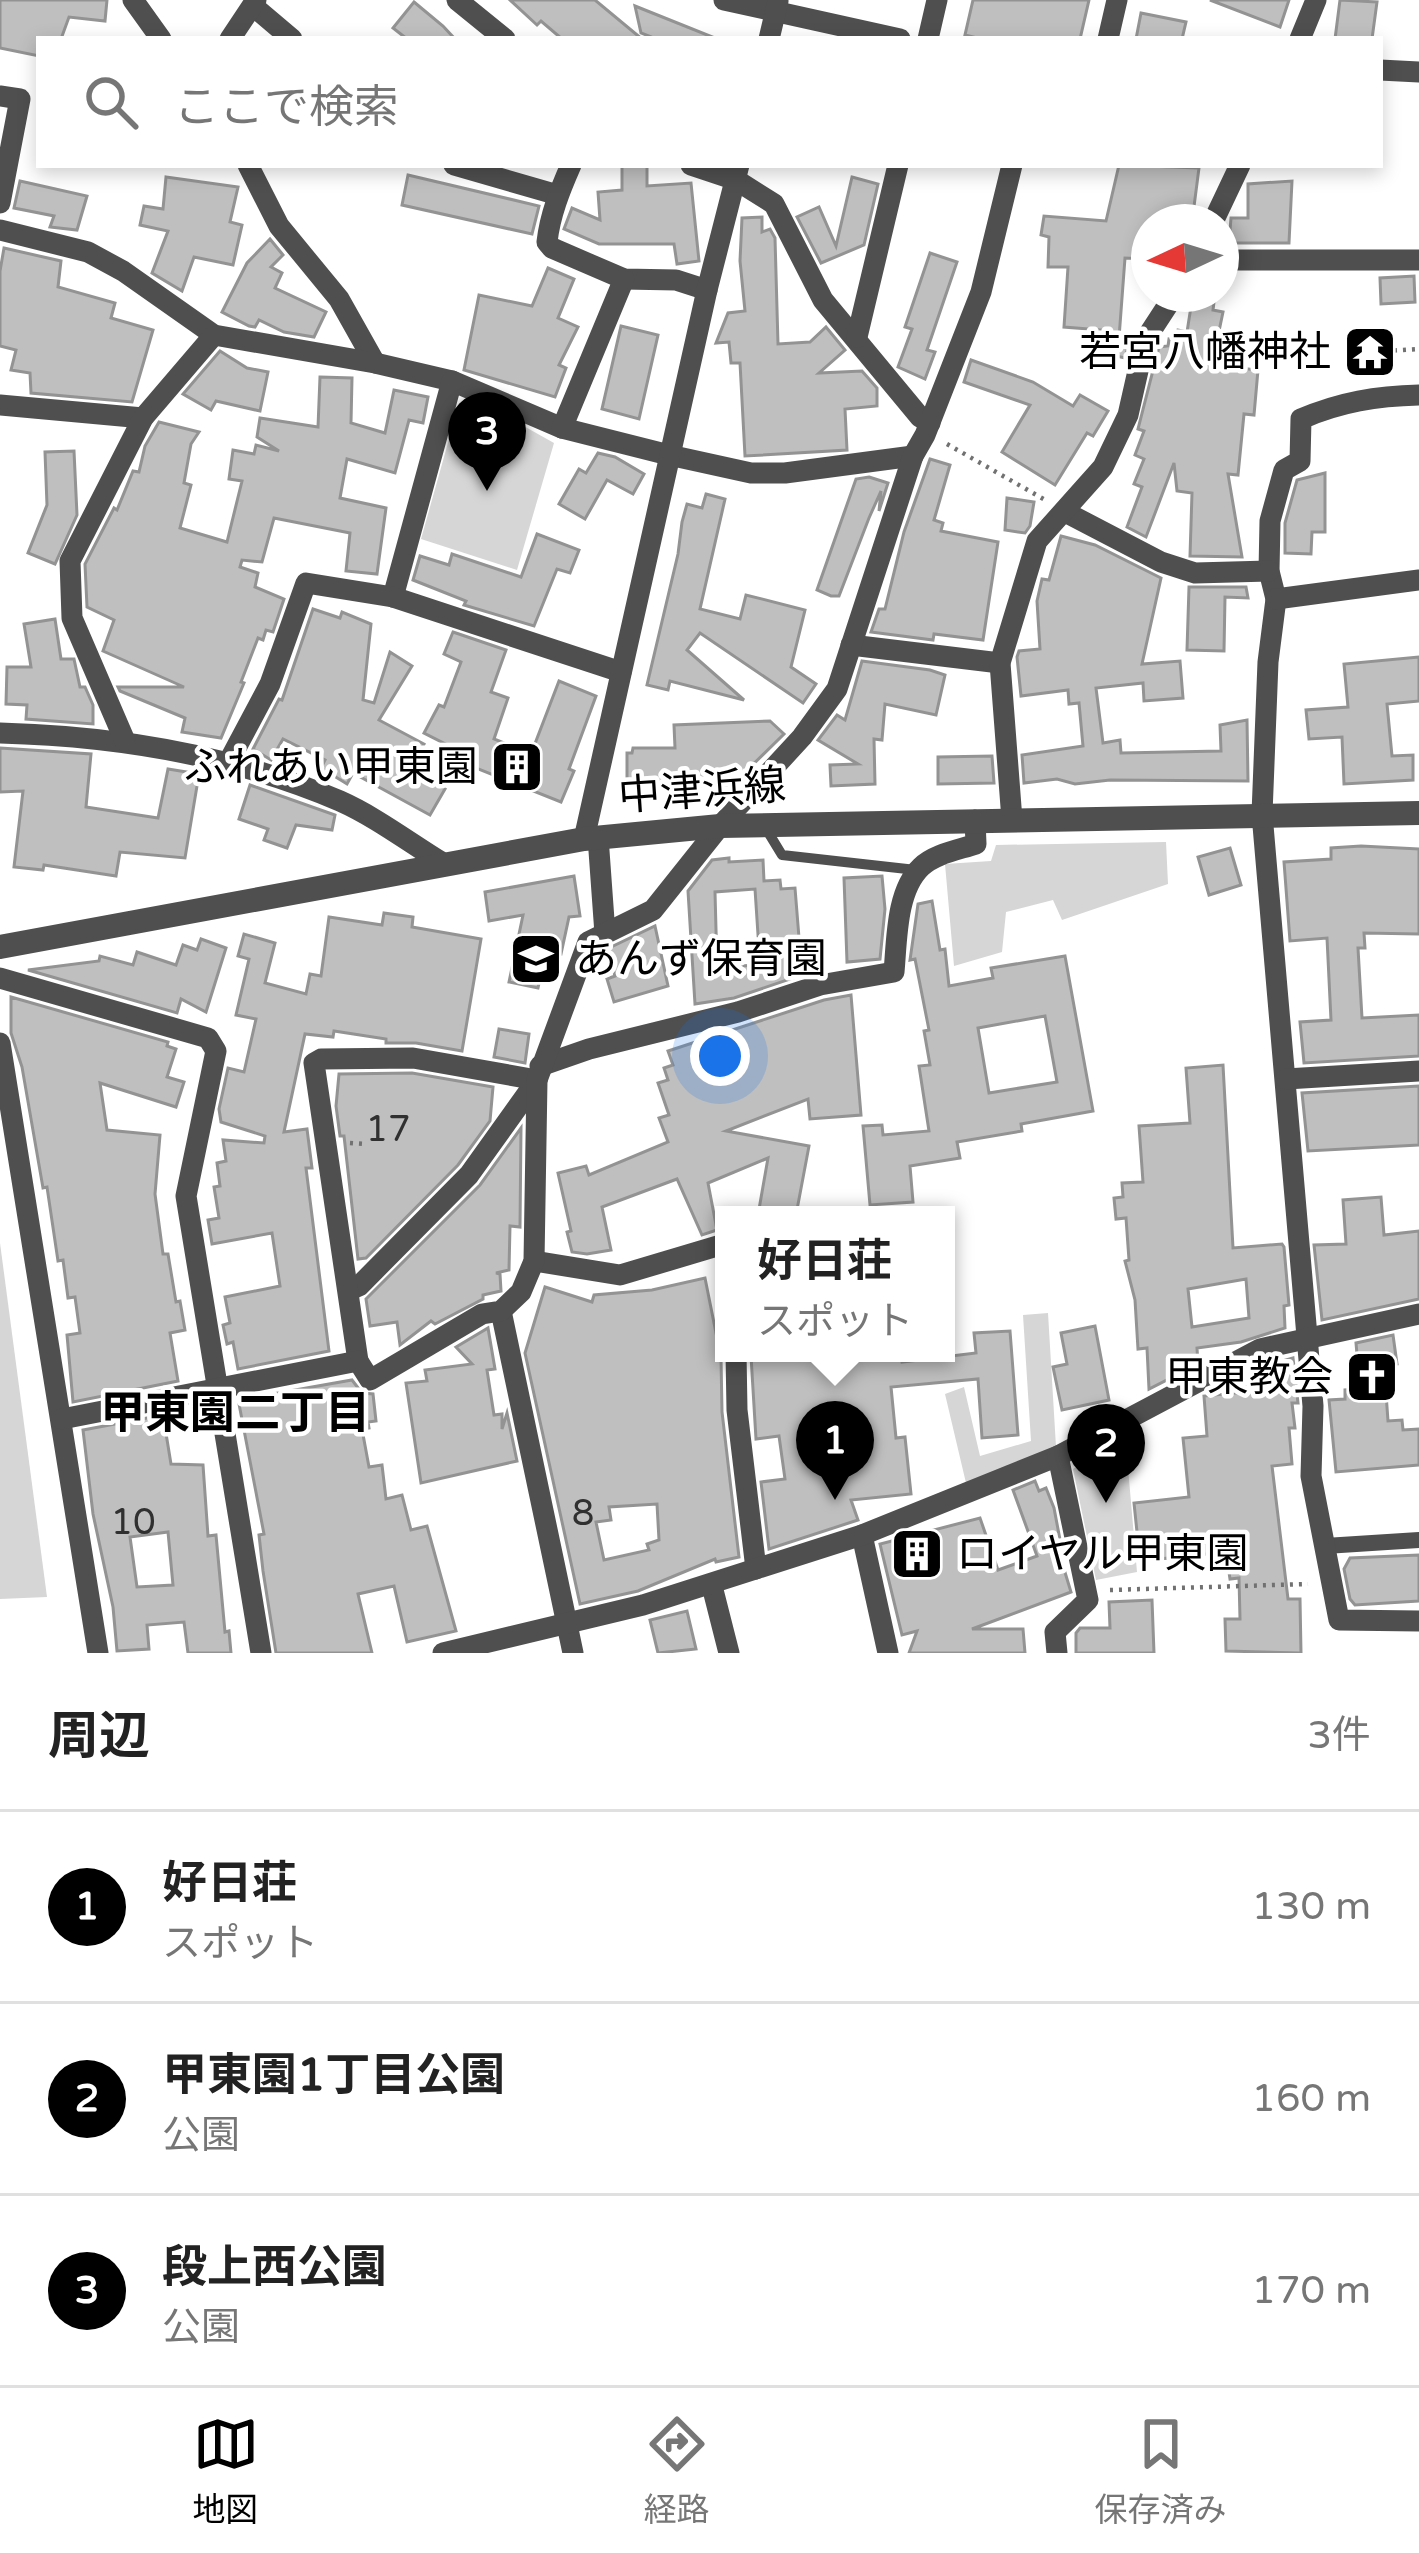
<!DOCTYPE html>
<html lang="ja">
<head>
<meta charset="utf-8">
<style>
  body { margin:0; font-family:"Varela Round","Noto Sans JP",sans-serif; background:#f2f2f2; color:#222 }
  .compass { position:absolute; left:1131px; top:204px; width:108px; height:108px; border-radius:50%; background:#fff; box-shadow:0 6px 18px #0003; rotate:266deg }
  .you { position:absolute; left:720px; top:1056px; width:42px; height:42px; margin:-30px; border:9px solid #fff; border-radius:50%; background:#1a73e8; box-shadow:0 0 0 18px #1a73e833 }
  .badge { display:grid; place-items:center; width:78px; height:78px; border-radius:50%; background:#000; color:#fff; font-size:39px; font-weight:700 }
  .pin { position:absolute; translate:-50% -99px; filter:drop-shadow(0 3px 6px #0008) }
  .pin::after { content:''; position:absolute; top:63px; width:42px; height:36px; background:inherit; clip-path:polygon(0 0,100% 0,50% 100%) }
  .popup { position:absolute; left:715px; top:1206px; width:240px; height:156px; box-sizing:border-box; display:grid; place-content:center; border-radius:0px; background:#fff; filter:drop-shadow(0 3px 9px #0005); font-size:39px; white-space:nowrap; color:#767676 }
  .popup b { font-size:45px; color:#222 }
  .popup::after { content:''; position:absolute; left:50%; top:100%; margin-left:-24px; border:24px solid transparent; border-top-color:#fff }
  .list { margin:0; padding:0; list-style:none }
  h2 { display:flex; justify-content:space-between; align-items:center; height:156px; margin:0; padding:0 48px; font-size:51px }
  h2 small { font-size:39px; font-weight:400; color:#767676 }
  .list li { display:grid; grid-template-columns:78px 1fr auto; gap:36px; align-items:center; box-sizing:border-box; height:192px; padding:0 48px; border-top:3px solid #e0e0e0 }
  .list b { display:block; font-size:45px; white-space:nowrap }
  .list p { margin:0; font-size:39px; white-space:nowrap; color:#767676 }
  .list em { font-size:39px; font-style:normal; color:#767676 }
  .icon { flex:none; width:66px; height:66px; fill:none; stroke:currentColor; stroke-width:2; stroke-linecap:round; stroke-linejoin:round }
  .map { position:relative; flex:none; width:1419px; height:1653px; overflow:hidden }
  .search { position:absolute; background:#fff; box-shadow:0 6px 18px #0003; left:36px; right:36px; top:36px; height:132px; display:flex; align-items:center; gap:30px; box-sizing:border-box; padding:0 42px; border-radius:0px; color:#767676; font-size:45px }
  .sheet { height:732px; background:#fff }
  nav { display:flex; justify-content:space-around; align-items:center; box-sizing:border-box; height:168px; border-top:3px solid #e0e0e0; background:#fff; font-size:33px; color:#767676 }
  nav a { display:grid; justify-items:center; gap:6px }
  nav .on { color:#000 }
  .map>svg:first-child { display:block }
</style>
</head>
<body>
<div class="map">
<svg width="1419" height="1653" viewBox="0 0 1419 1653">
  <rect width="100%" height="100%" fill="#fff"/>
  <g fill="#d6d6d6">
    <polygon points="474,398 554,443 517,570 421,539 458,407"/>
    <polygon points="1166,842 1168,884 1062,920 1053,900 1006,912 1002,952 954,966 945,864 991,861 996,845"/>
    <polygon points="0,1243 47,1597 0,1599"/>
    <polygon points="1048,1313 1056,1447 966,1483 945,1394 964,1387 980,1456 1031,1441 1023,1315"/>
    <polygon points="1132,1431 1127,1456 1137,1572 1096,1580 1073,1469"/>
  </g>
  <g fill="#bfbfbf" stroke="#939393" stroke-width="3" fill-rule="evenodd">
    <polygon points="0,0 107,0 105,21 69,17 61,39 39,39 39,56 0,48"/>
    <polygon points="510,0 595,0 642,39 562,39 541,21 537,25"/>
    <polygon points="973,0 1089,0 1080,39 981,39 965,35"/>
    <polygon points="1210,0 1289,0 1280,27"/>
    <polygon points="1340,0 1377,2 1372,39 1335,39"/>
    <polygon points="414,2 443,26 455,39 407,39 393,28"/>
    <polygon points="635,6 715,38 715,39 656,39 641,33"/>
    <polygon points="1141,13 1186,22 1182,39 1136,39"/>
    <polygon points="622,165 647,165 647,186 691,183 699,261 677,264 674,244 599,244 564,229 572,208 600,220 598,192 622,190"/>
    <polygon points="1119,165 1199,168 1192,222 1149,222 1149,259 1125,258 1119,338 1130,340 1125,358 1098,352 1102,330 1064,327 1068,267 1048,267 1049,237 1041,235 1044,216 1106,221"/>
    <polygon points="408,175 539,206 532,234 402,205"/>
    <polygon points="166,177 238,187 230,222 242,225 233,265 194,257 182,291 152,273 168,231 140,225 144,206 163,209"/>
    <polygon points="852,177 878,184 864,245 821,263 797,217 819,207 836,246"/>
    <polygon points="20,181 87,196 77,230 50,227 54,216 14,208"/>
    <polygon points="1292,181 1289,243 1229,243 1231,218 1248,218 1248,184"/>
    <polygon points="762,217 762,232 770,229 775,238 778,344 810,342 826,327 845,350 819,373 862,371 877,388 877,406 845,409 847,450 745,456 740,363 731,363 729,342 716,343 728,313 745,311 740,261 742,218"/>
    <polygon points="270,239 283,255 271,267 282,273 275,288 326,312 314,337 284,332 259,320 255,327 249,326 222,312 247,263"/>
    <polygon points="4,248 61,261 58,287 115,303 111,318 153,330 132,402 31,393 30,373 11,370 16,350 0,346 0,271"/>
    <polygon points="930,253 957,262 927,350 935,352 925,379 898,367 912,329 905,327"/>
    <polygon points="548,268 574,279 558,318 578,327 559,365 566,368 555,397 464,370 479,295 532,306"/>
    <polygon points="1414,276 1415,302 1381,304 1380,278"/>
    <polygon points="1193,294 1215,294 1213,310 1223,312 1212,365 1258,370 1254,415 1244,414 1238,475 1228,474 1242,557 1190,556 1192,493 1177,491 1174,463 1146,537 1127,527 1142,487 1134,484 1144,459 1135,455 1144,431 1138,429 1159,347 1168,346 1169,339 1176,340 1178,330 1187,332"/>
    <polygon points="621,326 658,335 639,419 602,409"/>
    <polygon points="1376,335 1377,341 1383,340 1384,360 1377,360 1377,364 1353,365 1352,336"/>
    <polygon points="220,351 247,368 268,372 260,411 216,401 211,410 183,394"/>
    <polygon points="971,360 1033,382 1073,406 1080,395 1108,411 1093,436 1087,433 1055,485 1002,452 1030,405 964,382"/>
    <polygon points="320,377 352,378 351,423 385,433 394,390 428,397 423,423 409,420 395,473 347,459 340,498 386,508 377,574 346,571 350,533 274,518 262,562 242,560 240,567 258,573 255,587 284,599 273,632 266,630 263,640 258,638 241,682 244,683 221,738 182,732 185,718 120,691 118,687 184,687 103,651 114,620 87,607 85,564 114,508 117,510 133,471 139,472 145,446 159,422 199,432 191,444 184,483 191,485 180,528 227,542 242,481 229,479 233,450 254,454 256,445 279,451 257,437 260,418 318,427"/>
    <polygon points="74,451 77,515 55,564 28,553 47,505 45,452"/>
    <polygon points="598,453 615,457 644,474 633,494 607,480 585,519 559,504 579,469 586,473"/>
    <polygon points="930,459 950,465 934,520 943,523 941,531 998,542 983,640 934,634 933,640 871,632 879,609 885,609 904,532"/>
    <polygon points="1325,473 1325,532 1312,532 1311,554 1285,553 1285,523 1297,480"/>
    <polygon points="869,477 888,483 879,511 881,491 869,518 839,596 831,596 817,590 856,479"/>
    <polygon points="706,494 725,499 700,609 740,619 746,595 805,610 791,667 816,684 803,703 700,633 687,650 744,700 670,681 668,690 647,685 678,554 682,522 687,504 702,508"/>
    <polygon points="1007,498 1034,502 1030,526 1025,533 1005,530"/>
    <polygon points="537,534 579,550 570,573 557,569 534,626 464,605 466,601 413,580 420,556 449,565 452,554 521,577"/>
    <polygon points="1061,536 1095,545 1161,578 1142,664 1180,661 1183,698 1144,701 1143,683 1096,688 1103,743 1120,740 1121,753 1221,751 1220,725 1247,720 1248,781 1110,780 1075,784 1057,779 1024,783 1022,755 1083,746 1079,703 1069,704 1068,690 1021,696 1017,657 1019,651 1040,649 1037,601 1042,579 1049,580"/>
    <polygon points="1189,587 1246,587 1248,598 1225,597 1224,651 1187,650"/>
    <polygon points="313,609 340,618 342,612 371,624 363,700 374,703 390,652 412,666 379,720 424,744 411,769 445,789 430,815 353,773 347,784 321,768 325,760 283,739 271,760 253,749 279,699 282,700"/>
    <polygon points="55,619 61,659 74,659 80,687 85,687 93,705 93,724 26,719 27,705 6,704 7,667 31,667 24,624"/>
    <polygon points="453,632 506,650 491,692 508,698 494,739 531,754 559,681 596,696 569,769 574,771 561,802 461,762 465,754 424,733 439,705 444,707 461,662 444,654"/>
    <polygon points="1419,657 1419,701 1387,704 1392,756 1413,755 1413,780 1344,784 1342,737 1309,739 1306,710 1348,707 1344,664"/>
    <polygon points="862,661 930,670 945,675 936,715 885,704 882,740 874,739 875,784 831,786 830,765 858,764 818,740 837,715 845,720"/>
    <polygon points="770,721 784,734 732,785 627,787 627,753 632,753 633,748 675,748 674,725"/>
    <polygon points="0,748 91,754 86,807 158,818 168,769 199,774 185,858 120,852 116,876 44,865 43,870 14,867 23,791 0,792"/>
    <polygon points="992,756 994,783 938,784 938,757"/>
    <polygon points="250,785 335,815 332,830 296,825 287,848 264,840 268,829 239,819"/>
    <polygon points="1361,846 1419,849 1419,934 1364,933 1365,948 1358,948 1362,1018 1419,1015 1419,1056 1304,1063 1300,1022 1331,1020 1327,938 1290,941 1284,862 1331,859 1331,848"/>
    <polygon points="1230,848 1241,885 1209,895 1198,857"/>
    <path d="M729,858V862L763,860L764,881L780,880L781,889L795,888L802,975L734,998L695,1004L688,891L712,860ZM755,889L760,965L717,967L715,892Z"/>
    <polygon points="574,876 580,916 569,917 561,954 546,951 538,988 509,982 523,915 489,921 485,892"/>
    <polygon points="882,876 885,909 880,959 847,962 844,878"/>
    <path d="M932,901L940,950L945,949L949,986L993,978L991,968L1065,956L1093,1111L1021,1124L1022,1131L957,1142L960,1158L910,1166L913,1202L870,1205L863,1126L882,1125L883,1135L929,1131L919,1066L930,1065L924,1031L929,1030L915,959L910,960L918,904ZM1045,1016L1057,1082L989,1093L978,1028Z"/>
    <polygon points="384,913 413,917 412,927 481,939 462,1051 416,1043 386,1043 386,1039 334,1031 333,1037 305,1034 284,1132 307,1129 312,1168 306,1168 329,1351 238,1369 233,1342 227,1344 223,1325 230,1323 225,1297 280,1286 272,1233 212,1244 208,1220 219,1218 214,1187 220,1186 217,1163 226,1161 223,1140 264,1143 265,1136 221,1122 219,1109 228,1068 244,1072 256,1019 236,1015 249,959 238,956 244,934 275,943 265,983 306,994 310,974 321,976 329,917 382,925"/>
    <polygon points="655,926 668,986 614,1002 607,979 615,976 607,949"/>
    <polygon points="201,939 226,948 206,1012 181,999 177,1013 28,970 99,961 100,956 133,965 137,952 176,965 183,945 197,950"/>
    <polygon points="851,995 861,1115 810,1119 808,1099 726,1131 809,1146 796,1215 758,1215 768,1158 708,1183 717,1230 702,1235 677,1179 602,1207 611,1250 587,1254 572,1252 567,1232 571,1231 558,1173 586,1166 589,1175 668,1142 659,1118 669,1115 658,1083 668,1080 664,1068 673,1065 668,1051 824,1000"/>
    <polygon points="11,997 168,1042 167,1046 176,1049 167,1077 184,1082 176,1107 100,1083 107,1130 160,1135 155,1194 163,1254 168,1254 176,1302 180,1301 185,1330 170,1333 178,1381 73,1402 67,1335 80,1333 75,1297 68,1298 63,1260 58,1261 47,1187 43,1188 22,1067 11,1033"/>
    <polygon points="499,1029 529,1034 525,1063 494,1057"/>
    <path d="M1223,1065L1233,1248L1282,1244L1284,1247L1289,1305L1284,1306L1285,1328L1241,1342L1197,1348L1198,1364L1149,1389L1147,1348L1138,1349L1135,1300L1125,1261L1129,1260L1126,1218L1116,1219L1114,1198L1123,1197L1122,1183L1143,1182L1139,1126L1190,1123L1186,1068ZM1246,1279L1249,1318L1192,1327L1188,1289Z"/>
    <polygon points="412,1073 493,1087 490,1121 458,1165 366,1258 358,1259 344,1136 340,1136 336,1106 339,1074"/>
    <polygon points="1419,1086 1419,1145 1308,1151 1302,1093"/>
    <polygon points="521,1128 520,1227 510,1226 509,1270 496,1273 500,1274 501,1291 483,1295 483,1299 435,1324 431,1321 400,1345 397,1322 370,1326 366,1299 480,1185"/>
    <polygon points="1381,1197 1384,1235 1419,1231 1419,1299 1322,1320 1314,1245 1346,1244 1343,1200"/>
    <path d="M705,1278L721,1358L722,1412L739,1557L716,1562L715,1559L638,1591L580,1604L525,1353L545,1287L592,1302L594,1295L652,1290ZM657,1504L659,1540L647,1544L649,1550L604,1560L596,1522L611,1520L609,1507Z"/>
    <polygon points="1095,1326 1109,1400 1062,1410 1053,1367 1067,1364 1061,1333"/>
    <polygon points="488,1328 495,1369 487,1370 494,1415 502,1414 502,1429 507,1413 517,1461 421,1483 406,1383 427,1381 425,1370 472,1364 456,1347"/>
    <polygon points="1010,1331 1018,1435 982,1438 978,1379 891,1387 896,1438 905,1437 911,1494 851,1500 858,1520 769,1549 761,1482 785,1479 779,1436 756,1439 751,1356 900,1353 902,1362 976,1353 974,1333"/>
    <polygon points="1393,1335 1397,1364 1384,1365 1388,1421 1402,1420 1403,1430 1419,1429 1419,1465 1336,1472 1329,1400 1345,1399 1345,1390 1360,1389 1356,1343"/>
    <polygon points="1293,1358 1298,1403 1292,1403 1295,1428 1289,1428 1292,1464 1272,1466 1288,1599 1300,1599 1301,1653 1226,1651 1225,1619 1240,1619 1239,1578 1230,1579 1226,1552 1140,1561 1134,1503 1189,1497 1183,1438 1207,1436 1204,1396 1246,1392 1246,1387 1258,1386 1255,1369"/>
    <polygon points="352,1380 362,1393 373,1394 376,1421 368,1422 369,1428 362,1429 369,1467 382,1465 386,1499 402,1495 411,1530 427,1526 456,1631 407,1642 394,1586 358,1594 372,1653 276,1653 263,1571 259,1535 264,1534 239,1404 245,1403 244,1399"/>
    <path d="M163,1415L171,1464L203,1465L208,1536L216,1535L225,1632L229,1631L231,1653H188L184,1622L147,1625L149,1649L117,1651L113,1607L93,1514L83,1430ZM168,1532L173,1585L137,1587L130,1537Z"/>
    <polygon points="1035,1481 1039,1491 1046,1488 1054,1508 1061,1545 1057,1546 1071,1592 972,1629 1023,1629 1025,1653 909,1653 917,1631 902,1635 880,1544 980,1518 998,1570 1037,1556 1013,1490"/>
    <polygon points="1419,1555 1419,1601 1355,1605 1350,1599 1344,1569 1350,1558"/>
    <polygon points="1152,1600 1154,1653 1076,1653 1076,1633 1080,1628 1110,1628 1109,1602"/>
    <polygon points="687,1611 696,1649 658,1653 650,1620"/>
  </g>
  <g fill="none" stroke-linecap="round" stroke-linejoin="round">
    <g stroke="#717171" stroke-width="4.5" stroke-dasharray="3 6" stroke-linecap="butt">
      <polyline points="1385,351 1419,349"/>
      <polyline points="947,444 1047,501"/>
      <polyline points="350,1143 365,1144"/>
      <polyline points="1110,1590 1308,1584"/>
    </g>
    <polyline stroke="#4f4f4f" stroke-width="10" points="765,827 782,855 916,870"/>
    <polyline stroke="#4f4f4f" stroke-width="16" points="1325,1546 1419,1540"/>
    <g stroke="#4f4f4f" stroke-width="21">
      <polyline points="133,0 161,39"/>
      <polyline points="457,0 505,39"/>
      <polyline points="724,0 900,39"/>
      <polyline points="253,6 292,39"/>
      <polyline points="230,39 256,0"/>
      <polyline points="769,39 778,1"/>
      <polyline points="928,39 937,0"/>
      <polyline points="1108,39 1117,0"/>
      <polyline points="1300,39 1316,0"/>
      <polyline points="1380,70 1419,72"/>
      <polyline points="0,96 20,99 0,203"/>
      <polyline points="248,165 279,226 339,299 375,363"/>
      <polyline points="454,165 558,195"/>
      <path d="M571,165C560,190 550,215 547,242L552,248L624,279L676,280L707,290"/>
      <polyline points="691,165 736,180 774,204 823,300 920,417 930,423"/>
      <polyline points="1213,222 1240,165"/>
      <polyline points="0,230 88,252 123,271 214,335 375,363 452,381 562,428 669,455 751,473 785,473 913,456"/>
      <polyline points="1221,260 1419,260"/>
      <polyline points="857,337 898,165"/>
      <path d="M1419,395C1377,396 1340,402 1301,419L1300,461L1284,470L1270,521L1269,571L1276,599L1268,662L1262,814L1313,1406L1311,1476L1339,1620L1419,1621"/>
      <polyline points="0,405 143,418"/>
      <polyline points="562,428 624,279"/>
      <polyline points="1065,512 1161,562 1195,573 1269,571"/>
      <polyline points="393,597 452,381"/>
      <polyline points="1276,599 1419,580"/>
      <polyline points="851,645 1000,663"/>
      <path d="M0,733C116,736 233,755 340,801C376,817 410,843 443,863"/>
      <polyline points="125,741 72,618 70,561 143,418 214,335"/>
      <polyline points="228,763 270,684 306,583 393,597 621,672"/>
      <polyline points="1012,820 1000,663 1037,541 1103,467 1128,415 1145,340 1175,294"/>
      <polyline points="598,837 605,934"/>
      <polyline points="584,839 707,290 739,165"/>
      <polyline points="0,978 208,1038 216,1051 186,1196 261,1653"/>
      <polyline points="0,1043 98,1653"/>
      <path d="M540,1066L589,1049L738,1012L820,985L894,972C897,940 896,891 921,867C934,854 958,850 976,844L975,820"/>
      <polyline points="1286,1079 1419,1071"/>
      <polyline points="534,1261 620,1275 724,1244"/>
      <polyline points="350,1290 359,1286 469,1175 537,1080"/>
      <polyline points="501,1311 573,1653"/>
      <polyline points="736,1353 737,1410 756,1569"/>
      <polyline points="358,1361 314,1063 321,1059 413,1058 537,1080"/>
      <polyline points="62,1419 358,1361 370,1380 482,1314 501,1311 521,1292 534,1261 537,1080 588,942 653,910 720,826 802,737 837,689 913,456 925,435 981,292 1012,165"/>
      <polyline points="862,1535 888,1653"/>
      <polyline points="712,1586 729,1653"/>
      <polyline points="443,1653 643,1605 862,1535 1058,1456 1260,1349 1419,1314"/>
      <polyline points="1057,1653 1055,1632 1088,1600 1058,1456"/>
    </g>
    <polyline stroke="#4f4f4f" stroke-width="24" points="0,947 584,839 720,826 1419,813"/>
  </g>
  <defs>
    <g id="temple-square" transform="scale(2.7)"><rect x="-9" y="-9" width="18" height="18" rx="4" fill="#000" stroke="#fff"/><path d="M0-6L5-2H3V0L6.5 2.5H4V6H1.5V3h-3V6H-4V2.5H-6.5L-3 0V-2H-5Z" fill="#fff"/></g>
    <g id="building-square" transform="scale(2.7)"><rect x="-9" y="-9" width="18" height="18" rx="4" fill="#000" stroke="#fff"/><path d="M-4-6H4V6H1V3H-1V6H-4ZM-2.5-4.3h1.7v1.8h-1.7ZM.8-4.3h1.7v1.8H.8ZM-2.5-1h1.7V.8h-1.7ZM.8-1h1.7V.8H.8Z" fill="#fff"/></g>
    <g id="school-square" transform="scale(2.7)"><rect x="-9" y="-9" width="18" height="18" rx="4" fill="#000" stroke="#fff"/><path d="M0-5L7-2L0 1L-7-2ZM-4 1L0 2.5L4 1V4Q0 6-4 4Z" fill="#fff"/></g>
    <g id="church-square" transform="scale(2.7)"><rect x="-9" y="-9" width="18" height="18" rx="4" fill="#000" stroke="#fff"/><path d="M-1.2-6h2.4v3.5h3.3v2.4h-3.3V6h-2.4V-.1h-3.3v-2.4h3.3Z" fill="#fff"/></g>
  </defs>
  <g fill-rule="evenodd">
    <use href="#temple-square" x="1370" y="352"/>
    <use href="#building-square" x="517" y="767"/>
    <use href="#school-square" x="536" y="959"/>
    <use href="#church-square" x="1372" y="1377"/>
    <use href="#building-square" x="917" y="1554"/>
  </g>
  <g text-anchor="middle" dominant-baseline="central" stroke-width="9" stroke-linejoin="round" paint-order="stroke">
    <g font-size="36" fill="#303030">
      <text x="388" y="1129">17</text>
      <text x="583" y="1513">8</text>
      <text x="133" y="1522">10</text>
    </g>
    <g font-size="42" fill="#000" stroke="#fff" text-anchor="end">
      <text x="1331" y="352">若宮八幡神社</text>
      <text x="478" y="767">ふれあい甲東園</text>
      <text x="575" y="959" text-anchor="start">あんず保育園</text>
      <text x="1333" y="1377">甲東教会</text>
      <text x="956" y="1554" text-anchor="start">ロイヤル甲東園</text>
    </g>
    <g font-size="42" fill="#000" stroke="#fff">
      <text transform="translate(702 791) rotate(-4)">中津浜線</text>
    </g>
    <g font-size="45" font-weight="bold" fill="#000" stroke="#fff">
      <text x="235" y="1414">甲東園二丁目</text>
    </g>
  </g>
</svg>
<svg class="compass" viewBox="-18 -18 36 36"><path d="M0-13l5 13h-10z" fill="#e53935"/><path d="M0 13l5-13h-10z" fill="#767676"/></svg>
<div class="you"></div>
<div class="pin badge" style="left:835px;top:1500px">1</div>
<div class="popup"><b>好日荘</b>スポット</div>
<div class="pin badge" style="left:1106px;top:1503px">2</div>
<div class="pin badge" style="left:487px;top:491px">3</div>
<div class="search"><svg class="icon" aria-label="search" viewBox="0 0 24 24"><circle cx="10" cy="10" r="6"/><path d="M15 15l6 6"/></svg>ここで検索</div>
</div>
<section class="sheet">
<h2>周辺<small>3件</small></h2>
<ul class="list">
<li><span class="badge">1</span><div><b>好日荘</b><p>スポット</p></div><em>130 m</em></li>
<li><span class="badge">2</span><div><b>甲東園1丁目公園</b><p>公園</p></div><em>160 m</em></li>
<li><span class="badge">3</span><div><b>段上西公園</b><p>公園</p></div><em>170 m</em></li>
</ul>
</section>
<nav>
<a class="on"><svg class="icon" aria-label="map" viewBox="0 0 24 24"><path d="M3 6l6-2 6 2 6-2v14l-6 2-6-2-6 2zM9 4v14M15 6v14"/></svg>地図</a>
<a><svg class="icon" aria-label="directions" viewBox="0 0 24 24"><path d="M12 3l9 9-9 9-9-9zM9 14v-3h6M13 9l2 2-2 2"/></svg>経路</a>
<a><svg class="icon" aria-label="saved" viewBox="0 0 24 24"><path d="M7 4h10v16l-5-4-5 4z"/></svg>保存済み</a>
</nav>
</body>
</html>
